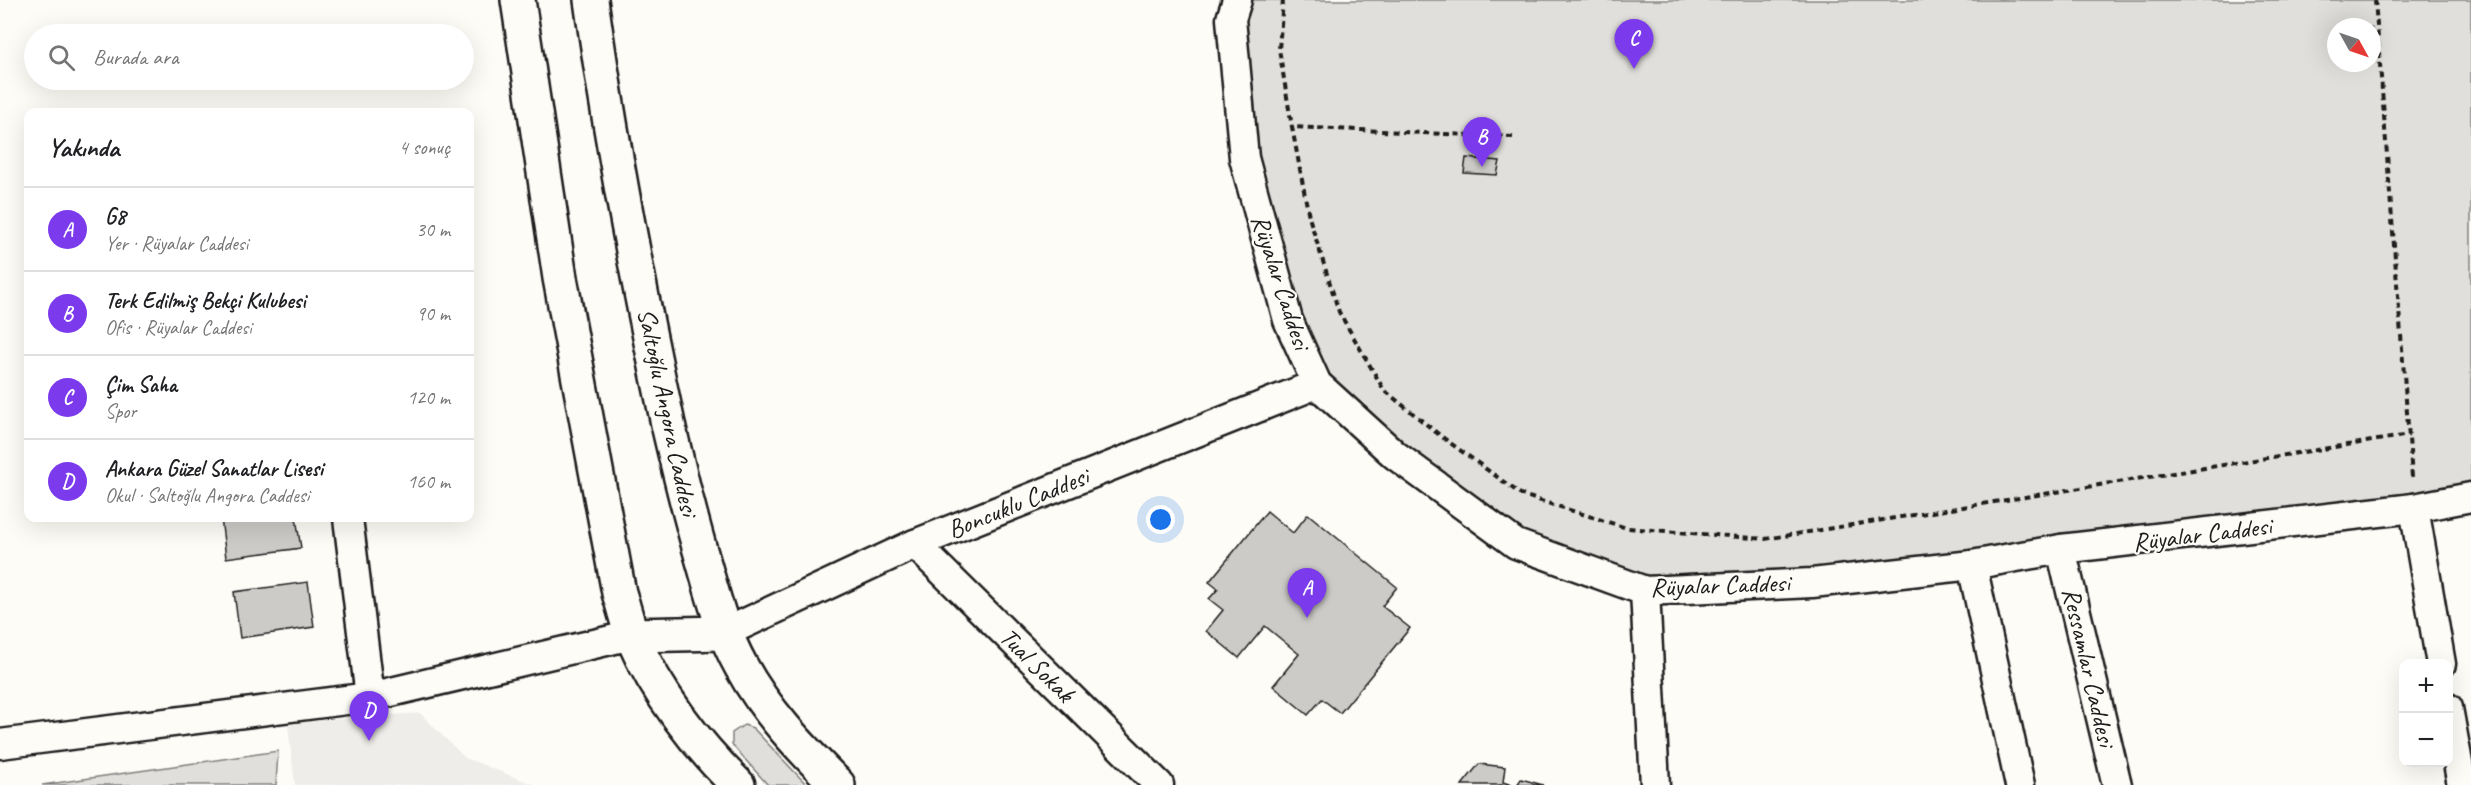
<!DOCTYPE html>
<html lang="tr">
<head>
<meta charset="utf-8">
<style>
  body { margin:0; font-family:Caveat,sans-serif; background:#f2f2f2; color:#202124 }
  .controls { position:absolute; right:18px; bottom:18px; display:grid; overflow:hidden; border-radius:12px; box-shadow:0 6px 24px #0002 }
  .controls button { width:54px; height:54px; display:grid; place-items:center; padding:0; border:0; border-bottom:2px solid #e0e0e0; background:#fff; color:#202124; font:30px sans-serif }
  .compass { position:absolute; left:2327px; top:18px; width:54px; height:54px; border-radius:50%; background:#fff; box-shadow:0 6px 24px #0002; rotate:130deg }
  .you { position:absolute; left:1161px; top:520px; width:21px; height:21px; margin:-15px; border:4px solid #fff; border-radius:50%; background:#1a73e8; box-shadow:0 0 0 9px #1a73e833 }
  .badge { display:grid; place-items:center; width:39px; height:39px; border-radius:50%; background:#7c3aed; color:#fff; font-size:20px; font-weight:700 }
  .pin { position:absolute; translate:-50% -50px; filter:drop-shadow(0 2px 3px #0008) }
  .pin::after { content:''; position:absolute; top:32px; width:21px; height:18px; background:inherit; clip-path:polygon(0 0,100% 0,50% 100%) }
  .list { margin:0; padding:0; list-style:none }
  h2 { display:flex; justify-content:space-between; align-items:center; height:78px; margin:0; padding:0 24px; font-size:26px }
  h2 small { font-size:20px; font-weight:400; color:#757577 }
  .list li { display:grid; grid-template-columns:39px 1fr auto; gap:18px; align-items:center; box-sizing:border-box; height:84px; padding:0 24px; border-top:2px solid #e0e0e0 }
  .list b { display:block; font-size:22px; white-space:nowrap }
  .list p { margin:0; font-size:20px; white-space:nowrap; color:#757577 }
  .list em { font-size:20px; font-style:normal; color:#757577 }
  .icon { flex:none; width:33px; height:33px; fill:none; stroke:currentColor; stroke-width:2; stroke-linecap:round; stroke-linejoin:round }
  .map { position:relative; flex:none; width:2471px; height:785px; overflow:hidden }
  .search { position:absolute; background:#fff; box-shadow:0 6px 24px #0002; left:24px; top:24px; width:450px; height:66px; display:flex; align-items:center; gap:15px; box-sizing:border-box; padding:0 21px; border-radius:33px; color:#757577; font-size:22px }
  .panel { position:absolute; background:#fff; box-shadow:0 6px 24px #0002; left:24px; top:108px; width:450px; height:414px; border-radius:12px }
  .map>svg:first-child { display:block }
</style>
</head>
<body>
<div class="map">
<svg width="2471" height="785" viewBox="0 0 2471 785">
  <rect width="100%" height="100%" fill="#fdfcf7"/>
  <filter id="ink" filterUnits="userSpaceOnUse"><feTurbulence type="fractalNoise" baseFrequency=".0167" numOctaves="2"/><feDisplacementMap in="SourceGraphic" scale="12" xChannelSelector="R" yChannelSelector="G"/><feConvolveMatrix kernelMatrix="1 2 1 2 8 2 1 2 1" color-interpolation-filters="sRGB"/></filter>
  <g filter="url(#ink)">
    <polygon fill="#eeede9" points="420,713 465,758 535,785 295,785 288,725 309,721"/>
    <g fill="#e0dfdb" stroke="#7e7e7c" stroke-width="1.5" fill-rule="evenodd">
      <path d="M1238,0H2471V497L1645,591L1516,544L1317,384L1244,158ZM2336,27H2372V63H2336Z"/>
      <polygon points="744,725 753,728 807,785 768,785 732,745 732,733"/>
      <polygon points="278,751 276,785 42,785"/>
    </g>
    <g fill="#cccbc8" stroke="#1c1c1c" stroke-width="1.5">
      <polygon points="1466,158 1500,161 1497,175 1464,173"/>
      <polygon points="1267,511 1293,533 1308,514 1397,587 1382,606 1410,628 1340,713 1322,699 1308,715 1273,686 1299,654 1265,626 1239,658 1206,631 1223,610 1209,599 1218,589 1209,582"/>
      <polygon points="221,518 296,518 301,548 226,558"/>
      <polygon points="308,582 314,627 240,638 234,592"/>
      <polygon points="1479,764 1505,767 1503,782 1512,785 1462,785"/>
      <polygon points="1521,779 1543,785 1517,785"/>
    </g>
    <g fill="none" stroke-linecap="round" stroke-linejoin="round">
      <g stroke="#1c1c1c" stroke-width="33">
        <g id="street">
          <polyline points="1237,0 1231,19 1244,158 1288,320 1317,384 1395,455 1516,544 1645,591 1812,583 1972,565 2061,549 2414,508 2471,497"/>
          <polyline points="2414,508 2441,664"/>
          <polyline points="348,518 370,697"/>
          <polyline points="915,544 1159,785"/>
          <polyline points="2061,549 2117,785"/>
          <polyline points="1972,565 2020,785"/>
          <polyline points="1645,591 1655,785"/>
          <polyline points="724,633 915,544 1317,384"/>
          <polyline points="2448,708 2462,785"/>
          <polyline points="0,744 370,697 632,635"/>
        </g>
      </g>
      <g stroke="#1c1c1c" stroke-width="38">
        <g id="secondary">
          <path d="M518,0L560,278L619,593C624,608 627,623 633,638C656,692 696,744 738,785"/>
          <path d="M591,0C611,142 638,283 668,424C679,471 690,517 704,564C714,599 723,634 741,666C766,712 801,748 838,785"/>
          <polyline points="632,635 724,633"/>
        </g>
      </g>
      <g stroke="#1c1c1c" stroke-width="4" stroke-dasharray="6 4.5" stroke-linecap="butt">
        <polyline points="1283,0 1279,49 1292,127"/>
        <polyline points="2375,0 2412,477"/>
        <polyline points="1513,137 1292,127 1309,217 1339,312 1384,390 1442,437 1522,495 1627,528 1765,539 2409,435"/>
      </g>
      <use href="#street" stroke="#fdfcf7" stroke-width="28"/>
      <use href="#secondary" stroke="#fdfcf7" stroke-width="33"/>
    </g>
  </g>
  <g text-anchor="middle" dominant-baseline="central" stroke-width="4.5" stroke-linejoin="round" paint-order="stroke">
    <g font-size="26" fill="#1c1c1c" stroke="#fdfcf7">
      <text transform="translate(1281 282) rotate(72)">Rüyalar Caddesi</text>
      <text transform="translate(668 412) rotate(78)">Saltoğlu Angora Caddesi</text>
      <text transform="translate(1018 503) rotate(-22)">Boncuklu Caddesi</text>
      <text transform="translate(2202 534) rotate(-7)">Rüyalar Caddesi</text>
      <text transform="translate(1720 585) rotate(-2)">Rüyalar Caddesi</text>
      <text transform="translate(1037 665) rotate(45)">Tual Sokak</text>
      <text transform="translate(2089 667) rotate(77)">Ressamlar Caddesi</text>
    </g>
  </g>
</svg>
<div class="controls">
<button>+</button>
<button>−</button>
</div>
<svg class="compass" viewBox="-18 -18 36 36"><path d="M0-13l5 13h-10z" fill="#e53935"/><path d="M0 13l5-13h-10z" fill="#757577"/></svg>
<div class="you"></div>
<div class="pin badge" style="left:1307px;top:618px">A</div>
<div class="pin badge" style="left:1482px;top:167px">B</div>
<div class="pin badge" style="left:1634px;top:69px">C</div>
<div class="pin badge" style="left:369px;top:741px">D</div>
<div class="search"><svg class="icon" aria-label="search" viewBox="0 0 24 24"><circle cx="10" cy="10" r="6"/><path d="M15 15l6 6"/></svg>Burada ara</div>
<section class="panel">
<h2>Yakında<small>4 sonuç</small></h2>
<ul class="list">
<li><span class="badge">A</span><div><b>G8</b><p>Yer · Rüyalar Caddesi</p></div><em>30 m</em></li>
<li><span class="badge">B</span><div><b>Terk Edilmiş Bekçi Kulubesi</b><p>Ofis · Rüyalar Caddesi</p></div><em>90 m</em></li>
<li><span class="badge">C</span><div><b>Çim Saha</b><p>Spor</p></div><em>120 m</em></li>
<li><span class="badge">D</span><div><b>Ankara Güzel Sanatlar Lisesi</b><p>Okul · Saltoğlu Angora Caddesi</p></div><em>160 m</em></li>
</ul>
</section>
</div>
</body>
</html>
